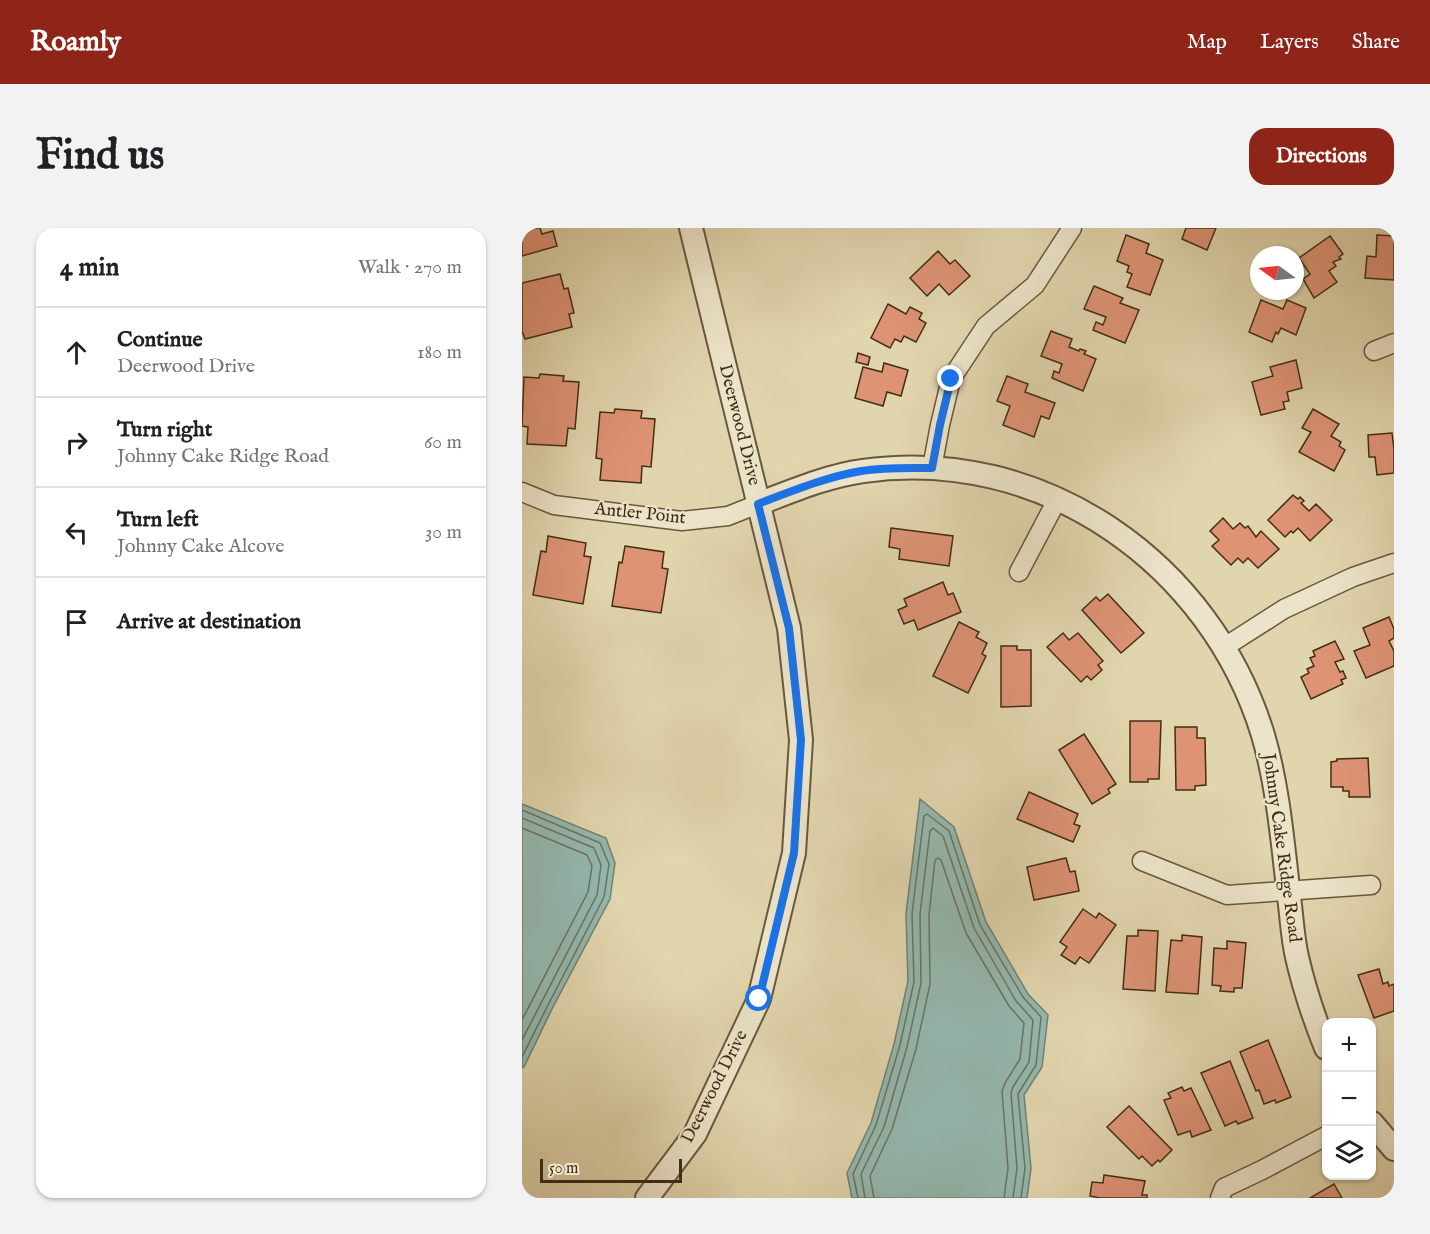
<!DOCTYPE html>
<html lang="en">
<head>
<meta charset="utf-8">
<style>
  body { margin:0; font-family:"IM FELL English",serif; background:#f2f2f2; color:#202124 }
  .controls { position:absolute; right:18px; bottom:18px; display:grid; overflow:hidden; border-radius:12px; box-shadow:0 2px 4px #0004 }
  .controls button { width:54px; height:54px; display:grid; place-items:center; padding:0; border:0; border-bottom:2px solid #e0e0e0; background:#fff; color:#202124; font:30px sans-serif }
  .compass { position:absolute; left:728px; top:18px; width:54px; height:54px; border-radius:50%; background:#fff; box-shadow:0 2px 4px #0004; rotate:285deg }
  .scale { position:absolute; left:18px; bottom:15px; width:142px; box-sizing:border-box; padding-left:6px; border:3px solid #422e15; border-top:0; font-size:16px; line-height:21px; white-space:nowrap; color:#422e15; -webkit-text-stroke:4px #ece4ca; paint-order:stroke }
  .stop { position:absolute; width:18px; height:18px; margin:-14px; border:4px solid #1a73e8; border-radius:50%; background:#fff }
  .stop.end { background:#1a73e8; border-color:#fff; box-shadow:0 2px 6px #0008 }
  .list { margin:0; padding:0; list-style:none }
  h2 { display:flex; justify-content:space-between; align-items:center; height:78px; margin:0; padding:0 24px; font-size:26px }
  h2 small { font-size:20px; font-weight:400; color:#757577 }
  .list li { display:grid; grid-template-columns:39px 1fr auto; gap:18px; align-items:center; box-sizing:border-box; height:90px; padding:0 24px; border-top:2px solid #e0e0e0 }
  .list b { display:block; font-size:22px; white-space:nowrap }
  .list p { margin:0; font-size:20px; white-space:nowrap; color:#757577 }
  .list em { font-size:20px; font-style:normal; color:#757577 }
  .icon { flex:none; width:33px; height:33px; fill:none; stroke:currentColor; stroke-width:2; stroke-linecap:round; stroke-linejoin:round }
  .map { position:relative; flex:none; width:872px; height:970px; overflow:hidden; border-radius:18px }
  header { display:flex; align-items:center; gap:36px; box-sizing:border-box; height:84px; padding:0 30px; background:#8f2418; color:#fff }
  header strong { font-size:28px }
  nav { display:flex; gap:33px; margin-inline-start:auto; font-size:21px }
  .intro { display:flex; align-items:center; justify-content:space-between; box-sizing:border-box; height:144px; padding:0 36px }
  h1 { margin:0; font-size:42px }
  .button { padding:15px 27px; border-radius:18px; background:#8f2418; color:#fff; font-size:21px; font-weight:700 }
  main { display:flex; gap:36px; padding:0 36px }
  aside { flex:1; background:#fff; border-radius:18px; box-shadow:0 2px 4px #0004 }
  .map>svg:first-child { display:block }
</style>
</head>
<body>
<header>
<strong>Roamly</strong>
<nav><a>Map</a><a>Layers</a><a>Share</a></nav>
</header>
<div class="intro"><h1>Find us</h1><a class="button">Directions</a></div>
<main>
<aside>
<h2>4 min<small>Walk · 270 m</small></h2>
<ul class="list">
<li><svg class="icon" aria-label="ahead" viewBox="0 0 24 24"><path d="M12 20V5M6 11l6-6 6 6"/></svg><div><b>Continue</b><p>Deerwood Drive</p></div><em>180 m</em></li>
<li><svg class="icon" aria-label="right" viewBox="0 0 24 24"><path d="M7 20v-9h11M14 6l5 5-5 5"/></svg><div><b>Turn right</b><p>Johnny Cake Ridge Road</p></div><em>60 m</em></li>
<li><svg class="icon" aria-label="left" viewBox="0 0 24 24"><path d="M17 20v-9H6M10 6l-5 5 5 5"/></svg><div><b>Turn left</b><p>Johnny Cake Alcove</p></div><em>30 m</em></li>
<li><svg class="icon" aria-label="arrive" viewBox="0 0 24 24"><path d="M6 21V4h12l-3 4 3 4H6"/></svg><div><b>Arrive at destination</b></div></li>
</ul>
</aside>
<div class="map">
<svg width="872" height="970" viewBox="0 0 872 970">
  <rect width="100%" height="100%" fill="#e1d5ae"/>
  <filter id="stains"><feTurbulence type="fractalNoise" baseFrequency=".00333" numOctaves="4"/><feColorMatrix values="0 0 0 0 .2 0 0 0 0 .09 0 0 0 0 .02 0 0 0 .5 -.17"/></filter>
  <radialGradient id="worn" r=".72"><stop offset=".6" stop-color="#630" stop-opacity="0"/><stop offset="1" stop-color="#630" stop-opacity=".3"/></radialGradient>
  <g fill="#94b8af" stroke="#738171" stroke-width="1.5">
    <polygon points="398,571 432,599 464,694 506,766 526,787 520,839 502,867 509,940 505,970 330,970 325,945 349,895 372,816 386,753 384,686"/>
    <polygon points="0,576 84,610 93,635 88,671 30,781 2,839 0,840"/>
  </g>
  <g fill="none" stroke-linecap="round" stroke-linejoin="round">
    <g stroke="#6b7362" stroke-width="1.5">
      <polyline points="0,582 78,615 87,636 82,669 25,779 0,829"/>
      <polyline points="0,590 72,620 79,637 75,667 0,812"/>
      <polyline points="0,600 65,627 70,638 66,664 0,792"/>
      <polyline points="336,970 331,946 354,897 378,817 392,754 390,686 402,588 405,586 427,603 458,697 501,769 519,789 514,837 496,866 503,940 499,970"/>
      <polyline points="343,970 339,946 362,899 385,819 399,755 398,686 408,603 411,600 421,608 452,700 494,773 511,792 507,834 491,859 489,865 495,940 491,970"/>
      <polyline points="352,970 348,948 370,901 394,821 408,756 407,687 413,632 416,630 419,632 444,705 487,778 502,795 498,831 483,855 480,863 486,940 482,970"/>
    </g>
  </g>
  <g fill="#de9375" stroke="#422e15" stroke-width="1.5">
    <polygon points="0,0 18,0 20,6 31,3 35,18 0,28"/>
    <polygon points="664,0 694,0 685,22 660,11"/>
    <polygon points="604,7 627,16 624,25 641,32 628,67 605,59 610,46 605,44 607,38 595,33"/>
    <polygon points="855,7 872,8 872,52 843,50 845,28 854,29"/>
    <polygon points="808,8 821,26 817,29 819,31 811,34 814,38 807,43 815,54 792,70 781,51 788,46 777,30"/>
    <polygon points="416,23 428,36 433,32 448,48 427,67 417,56 405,68 388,50"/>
    <polygon points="38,46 42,61 46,60 52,85 47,86 50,99 3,111 0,103 0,55"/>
    <polygon points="572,58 601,70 598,75 617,82 603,115 571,102 574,94 581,97 584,89 562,81"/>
    <polygon points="739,72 761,81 765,72 784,80 774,107 759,100 756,106 754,104 750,114 727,104"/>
    <polygon points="366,76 384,86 388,79 400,85 397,91 404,95 394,114 382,108 379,114 373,111 368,120 349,110"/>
    <polygon points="529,103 550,111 547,119 557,123 558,121 564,123 562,126 574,131 561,163 530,150 532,143 537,145 540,136 519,128"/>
    <polygon points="336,125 348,129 346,137 334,134"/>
    <polygon points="774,132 780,160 765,164 767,173 761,174 763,181 739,187 730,154 751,148 748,139"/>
    <polygon points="362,135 386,142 379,168 365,164 361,178 333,170 341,139 360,144"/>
    <polygon points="18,146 42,148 41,153 57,154 53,201 46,200 44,218 5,216 6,199 0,198 2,149 17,150"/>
    <polygon points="485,148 506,156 503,164 533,175 527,191 519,188 512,209 481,197 488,178 475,173"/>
    <polygon points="93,181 120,183 119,190 133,191 129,239 120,238 119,255 78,252 80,231 74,230 78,184 92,185"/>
    <polygon points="791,181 817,196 809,208 819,214 817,218 823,222 812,243 777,224 789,204 780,200"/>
    <polygon points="870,205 872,221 872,245 855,247 853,229 847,229 846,207"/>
    <polygon points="771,267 776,271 778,269 782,273 779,275 787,283 794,276 810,292 788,313 776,300 771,305 769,303 763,309 746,292"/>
    <polygon points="701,290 711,301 718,295 723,300 726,298 734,309 739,303 757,321 736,340 726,330 721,335 716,330 709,337 690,318 697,312 688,303"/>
    <polygon points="369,300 431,308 427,338 377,331 378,321 367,319"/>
    <polygon points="26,308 64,315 62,328 69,329 61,376 11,367 19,323 24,324"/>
    <polygon points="103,318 142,324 140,340 146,341 139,385 90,378 97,334 100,335"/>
    <polygon points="421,354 426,367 431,365 439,384 396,402 392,392 382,396 376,382 385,378 382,371"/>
    <polygon points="586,366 622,405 599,425 560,382 574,369 578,373"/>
    <polygon points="867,389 872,401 872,410 867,413 872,423 872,438 844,450 832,423 848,417 841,400"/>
    <polygon points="437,394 457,404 454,409 465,415 460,426 464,428 446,465 411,448"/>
    <polygon points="541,405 547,412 556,405 581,433 576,437 580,442 569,452 565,448 559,454 525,419"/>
    <polygon points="813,413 822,431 813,434 818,444 821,443 824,450 819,452 821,456 789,471 779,449 787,445 785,441 792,438 788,430 793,428 791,423"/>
    <polygon points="479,418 495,418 495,422 509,422 509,478 479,479"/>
    <polygon points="608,493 639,493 637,551 626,551 626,554 608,554"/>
    <polygon points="653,499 675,499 675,510 683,510 684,557 673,558 673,562 654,562"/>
    <polygon points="562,506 594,556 586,561 588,565 570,576 537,522"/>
    <polygon points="846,530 848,569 827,569 827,563 821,563 821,559 809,559 809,534 815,533 815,531"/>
    <polygon points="507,564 556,586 552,596 558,598 551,614 495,591"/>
    <polygon points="544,630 548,644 553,643 557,663 512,672 505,639"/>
    <polygon points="561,681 574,690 577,685 594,697 567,735 558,729 553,736 539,727 545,719 538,714"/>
    <polygon points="616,702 636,703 633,763 601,761 605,708 616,708"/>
    <polygon points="660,707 680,709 676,766 644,764 649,712 660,713"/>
    <polygon points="705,713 724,715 720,760 712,760 712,764 698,763 699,758 690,757 692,720 705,721"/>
    <polygon points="857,741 861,756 866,754 867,758 872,756 872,783 852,790 836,747"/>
    <polygon points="746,812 769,869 754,875 753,872 742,876 737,862 734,863 718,824"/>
    <polygon points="708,833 731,890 716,896 714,893 703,898 679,845"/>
    <polygon points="660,859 662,863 669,860 689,902 670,909 668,903 656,907 642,872 649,870 646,865"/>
    <polygon points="607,878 650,922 638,934 636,932 630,938 620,928 617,931 585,899"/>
    <polygon points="582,947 623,953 620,967 625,967 625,970 578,970 568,968 570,954 581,955"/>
    <polygon points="812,956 820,970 788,970"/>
  </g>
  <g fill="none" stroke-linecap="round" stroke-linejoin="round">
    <g stroke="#6a583b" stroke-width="21">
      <g id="minor">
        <polyline points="852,123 872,115"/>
        <polyline points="410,240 418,197 429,151 464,98 513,57 550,0"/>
        <polyline points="0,264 32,277 160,293 206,288 236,276"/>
        <polyline points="497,344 536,270"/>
        <polyline points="701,420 762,381 831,349 872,335"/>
        <polyline points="620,633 705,667 849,657"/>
        <polyline points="698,970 702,960 740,942 804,908"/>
      </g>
    </g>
    <g stroke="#6a583b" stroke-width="26">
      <g id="tertiary">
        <path d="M236,276C270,263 305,248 341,243C521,217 689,336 741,507C757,562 761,620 768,677C770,694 771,712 775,729C782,760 792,790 804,820"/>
        <polyline points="850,895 872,921"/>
        <polyline points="125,970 173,906 237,771 272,625 279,512 267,400 169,0"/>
      </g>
    </g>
    <use href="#minor" stroke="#ece4ca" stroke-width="18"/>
    <use href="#tertiary" stroke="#ece4ca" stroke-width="22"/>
  </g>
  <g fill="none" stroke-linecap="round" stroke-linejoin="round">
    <path stroke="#1a73e8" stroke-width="8" d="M237,771L272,625L279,512L267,400L236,276C270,263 304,249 339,243C363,239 386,240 410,240L418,197L429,151"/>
  </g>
  <g text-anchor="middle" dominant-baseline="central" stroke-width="4.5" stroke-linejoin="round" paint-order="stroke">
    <g font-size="18" fill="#422e15" stroke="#ece4ca">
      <text transform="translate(217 197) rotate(76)">Deerwood Drive</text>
      <text transform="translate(118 286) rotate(6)">Antler Point</text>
      <text transform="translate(759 620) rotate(82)">Johnny Cake Ridge Road</text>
      <text transform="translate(193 859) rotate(-63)">Deerwood Drive</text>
    </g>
  </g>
  <rect width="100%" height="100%" filter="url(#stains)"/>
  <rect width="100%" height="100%" fill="url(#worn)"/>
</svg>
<div class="controls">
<button>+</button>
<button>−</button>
<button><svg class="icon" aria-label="layers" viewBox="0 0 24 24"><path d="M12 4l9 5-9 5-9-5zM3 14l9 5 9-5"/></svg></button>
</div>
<svg class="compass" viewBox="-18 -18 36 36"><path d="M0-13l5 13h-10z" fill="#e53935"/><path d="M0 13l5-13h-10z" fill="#757577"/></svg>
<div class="scale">50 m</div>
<div class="stop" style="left:237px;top:771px"></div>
<div class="stop end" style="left:429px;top:151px"></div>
</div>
</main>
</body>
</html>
